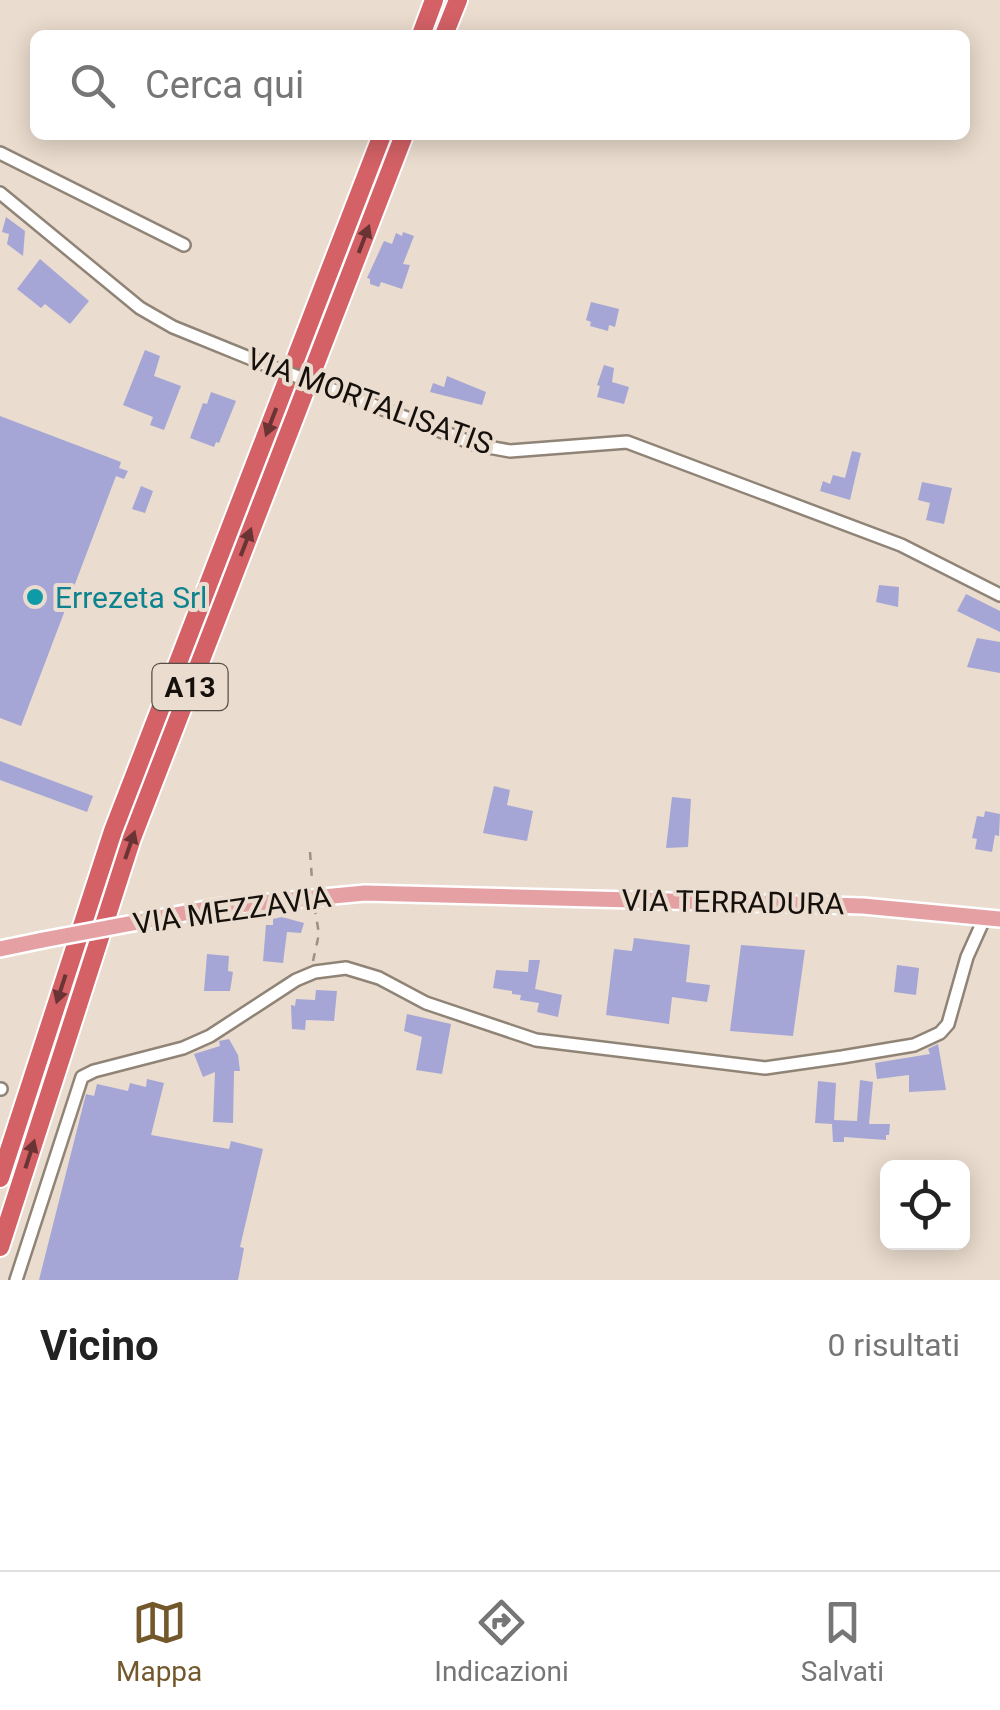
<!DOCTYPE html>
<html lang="it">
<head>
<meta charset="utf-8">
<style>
  body { margin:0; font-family:Roboto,sans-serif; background:#f6f6f6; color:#222 }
  .controls { position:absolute; right:30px; bottom:30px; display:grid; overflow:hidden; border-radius:15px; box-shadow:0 5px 25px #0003 }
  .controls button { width:90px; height:90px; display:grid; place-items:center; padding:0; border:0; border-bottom:2px solid #e0e0e0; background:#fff; color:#222; font:50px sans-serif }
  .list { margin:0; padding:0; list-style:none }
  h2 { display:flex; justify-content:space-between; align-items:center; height:130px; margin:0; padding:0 40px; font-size:42px }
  h2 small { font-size:32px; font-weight:400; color:#767676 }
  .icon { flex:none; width:55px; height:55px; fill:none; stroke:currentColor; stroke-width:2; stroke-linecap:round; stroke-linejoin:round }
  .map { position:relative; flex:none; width:1000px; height:1280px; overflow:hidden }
  .search { position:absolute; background:#fff; box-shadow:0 5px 25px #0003; left:30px; right:30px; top:30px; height:110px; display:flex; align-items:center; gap:25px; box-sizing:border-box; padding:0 35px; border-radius:15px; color:#767676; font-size:38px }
  .sheet { height:290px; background:#fff }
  nav { display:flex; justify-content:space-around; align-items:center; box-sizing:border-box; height:140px; border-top:2px solid #e0e0e0; background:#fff; font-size:28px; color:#767676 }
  nav a { display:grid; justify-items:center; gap:5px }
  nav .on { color:#73582b }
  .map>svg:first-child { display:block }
</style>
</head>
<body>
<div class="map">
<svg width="1000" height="1280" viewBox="0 0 1000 1280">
  <rect width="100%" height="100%" fill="#eadcce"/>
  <g fill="#a5a6d5">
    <polygon points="6,217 25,231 23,256 7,244 9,234 2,232"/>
    <polygon points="403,232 414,236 403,264 410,265 402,289 381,282 379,287 370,284 370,279 367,278 384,241 392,244 396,233 402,236"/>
    <polygon points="40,259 89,301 70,324 45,304 41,308 17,289"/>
    <polygon points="591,302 619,309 615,327 609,325 608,331 590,326 591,322 586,320"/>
    <polygon points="145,350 160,356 154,376 181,386 164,430 150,425 153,417 123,405"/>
    <polygon points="604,365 614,368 612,382 629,387 624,404 597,397 600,386 597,385"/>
    <polygon points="447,376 486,392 482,405 430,392 433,383 444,387"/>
    <polygon points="211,392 236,401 219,443 216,442 214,447 190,438 203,403 207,404"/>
    <polygon points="0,416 121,462 119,468 128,471 124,479 116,476 21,726 0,718"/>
    <polygon points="852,451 861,453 850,500 820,491 823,481 830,484 833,475 845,478"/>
    <polygon points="922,482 952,488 944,524 926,520 930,503 918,500"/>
    <polygon points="141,486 153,491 145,513 132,509"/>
    <polygon points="879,585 899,587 898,607 876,602"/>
    <polygon points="966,594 1000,611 1000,632 957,611"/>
    <polygon points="977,638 1000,642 1000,673 967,667"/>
    <polygon points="0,761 93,796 87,812 0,780"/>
    <polygon points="494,786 510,790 507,805 533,811 527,841 483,833"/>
    <polygon points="672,797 691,799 688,847 666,848"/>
    <polygon points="985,811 1000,814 999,836 995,835 992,852 975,849 977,839 972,838 977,816 984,817"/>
    <polygon points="282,917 304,923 301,933 287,932 283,963 263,961 266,925 273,925 273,919"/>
    <polygon points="634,938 690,945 686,982 710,985 707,1002 672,997 669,1024 606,1015 614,949 632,951"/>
    <polygon points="741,945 805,950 793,1036 730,1031"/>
    <polygon points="207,954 229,956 228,971 233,972 230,991 204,991"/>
    <polygon points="529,960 540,960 535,989 562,995 558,1017 537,1012 539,1003 520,1000 521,995 512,994 512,991 493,988 496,970 528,972"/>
    <polygon points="897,965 919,968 916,995 894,992"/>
    <polygon points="316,990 337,991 334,1021 306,1020 305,1030 292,1029 291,1005 295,1006 296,999 315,1000"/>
    <polygon points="407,1014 451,1024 442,1074 416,1070 422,1037 404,1031"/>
    <polygon points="229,1039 238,1055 240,1071 234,1071 233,1123 213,1122 215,1072 203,1077 194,1054 220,1046 219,1041"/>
    <polygon points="938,1044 946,1090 909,1092 909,1075 877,1079 875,1063 930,1054 928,1049"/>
    <polygon points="147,1079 164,1083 151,1135 229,1149 231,1141 263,1149 240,1247 244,1248 238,1280 39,1280 86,1094 94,1096 97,1084 128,1091 130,1083 146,1087"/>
    <polygon points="860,1080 873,1082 869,1124 890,1124 889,1135 886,1135 886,1140 844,1137 844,1142 833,1142 832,1124 815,1123 818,1081 836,1083 834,1120 857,1121"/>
  </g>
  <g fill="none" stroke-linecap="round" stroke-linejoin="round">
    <g stroke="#908477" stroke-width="16">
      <g id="minor">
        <polyline points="0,153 184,245"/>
        <polyline points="0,193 140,308 173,327 269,366"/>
        <polyline points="344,394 477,445 510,451 627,442 901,545 1000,595"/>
        <polyline points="0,1089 1,1089"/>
        <polyline points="16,1280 82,1077 94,1071 183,1048 210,1036 296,980 315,972 346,968 379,978 426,1003 536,1040 765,1068 842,1057 914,1045 940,1033 948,1024 967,957 985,917"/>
      </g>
    </g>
    <g stroke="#fff" stroke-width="20">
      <g id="major">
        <polyline points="133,923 216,907 365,893 863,906 1000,919"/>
        <polyline points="0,949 43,940"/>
      </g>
    </g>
    <g stroke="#fff" stroke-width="22">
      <g id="highway">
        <polyline points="421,35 434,0"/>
        <polyline points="444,35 458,0"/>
        <polyline points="0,1178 113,831 382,135"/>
        <polyline points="0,1247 132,838 404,135"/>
      </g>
    </g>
    <g stroke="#9b9186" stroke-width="2.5" stroke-dasharray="8 8" stroke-linecap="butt">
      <polyline points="310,852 312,880"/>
      <polyline points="313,961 319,934 315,910"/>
    </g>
    <use href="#minor" stroke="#fff" stroke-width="11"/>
    <use href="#major" stroke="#e5a0a3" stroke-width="15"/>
    <use href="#highway" stroke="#d36166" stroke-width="18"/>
    <g stroke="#908477" stroke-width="16" stroke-linecap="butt">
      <polyline id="minor-bridge" points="269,366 344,394"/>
    </g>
    <g stroke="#fff" stroke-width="20" stroke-linecap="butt">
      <polyline id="major-bridge" points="43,940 133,923"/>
    </g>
    <use href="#minor-bridge" stroke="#fff" stroke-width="11"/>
    <use href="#major-bridge" stroke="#e5a0a3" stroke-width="15"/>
  </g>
  <defs><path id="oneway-solid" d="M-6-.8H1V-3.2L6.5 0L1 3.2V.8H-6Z" transform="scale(2.5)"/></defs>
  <g fill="#6a3434">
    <use href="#oneway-solid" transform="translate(364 239) rotate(-69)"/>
    <use href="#oneway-solid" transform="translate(271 422) rotate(111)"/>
    <use href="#oneway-solid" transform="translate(246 542) rotate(-69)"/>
    <use href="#oneway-solid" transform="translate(130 845) rotate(-71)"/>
    <use href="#oneway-solid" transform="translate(61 989) rotate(108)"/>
    <use href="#oneway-solid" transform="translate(30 1154) rotate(-72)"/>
  </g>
  <circle fill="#0f9aa8" stroke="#eadcce" stroke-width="4" cx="35" cy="597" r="10"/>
  <g text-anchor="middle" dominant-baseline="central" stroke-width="8" stroke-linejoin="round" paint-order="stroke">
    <rect fill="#eadcce" stroke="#554d46" stroke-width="2.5" x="152.5" y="664" width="75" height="46" rx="8"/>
    <g font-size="28" font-weight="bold" fill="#15100c">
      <text x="190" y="687">A13</text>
    </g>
    <g font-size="30" fill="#15100c" stroke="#eadcce">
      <text transform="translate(370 401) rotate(20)">VIA MORTALISATIS</text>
      <text transform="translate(733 902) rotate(1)">VIA TERRADURA</text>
      <text transform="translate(232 910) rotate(-8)">VIA MEZZAVIA</text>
    </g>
    <g font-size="30" fill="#0d838f" stroke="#eadcce" text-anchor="start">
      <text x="55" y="597">Errezeta Srl</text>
    </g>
  </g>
</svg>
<div class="controls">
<button><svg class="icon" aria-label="locate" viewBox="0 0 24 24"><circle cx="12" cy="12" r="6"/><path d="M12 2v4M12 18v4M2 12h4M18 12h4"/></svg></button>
</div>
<div class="search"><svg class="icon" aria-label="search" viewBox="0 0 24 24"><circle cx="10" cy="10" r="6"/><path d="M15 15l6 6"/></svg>Cerca qui</div>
</div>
<section class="sheet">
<h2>Vicino<small>0 risultati</small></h2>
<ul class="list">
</ul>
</section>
<nav>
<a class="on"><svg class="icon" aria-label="map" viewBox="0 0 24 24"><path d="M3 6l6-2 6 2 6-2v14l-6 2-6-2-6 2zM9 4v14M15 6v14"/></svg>Mappa</a>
<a><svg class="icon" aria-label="directions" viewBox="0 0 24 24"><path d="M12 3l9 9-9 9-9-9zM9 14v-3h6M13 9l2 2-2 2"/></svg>Indicazioni</a>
<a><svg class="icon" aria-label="saved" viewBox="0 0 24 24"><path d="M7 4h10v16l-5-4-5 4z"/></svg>Salvati</a>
</nav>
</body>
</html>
